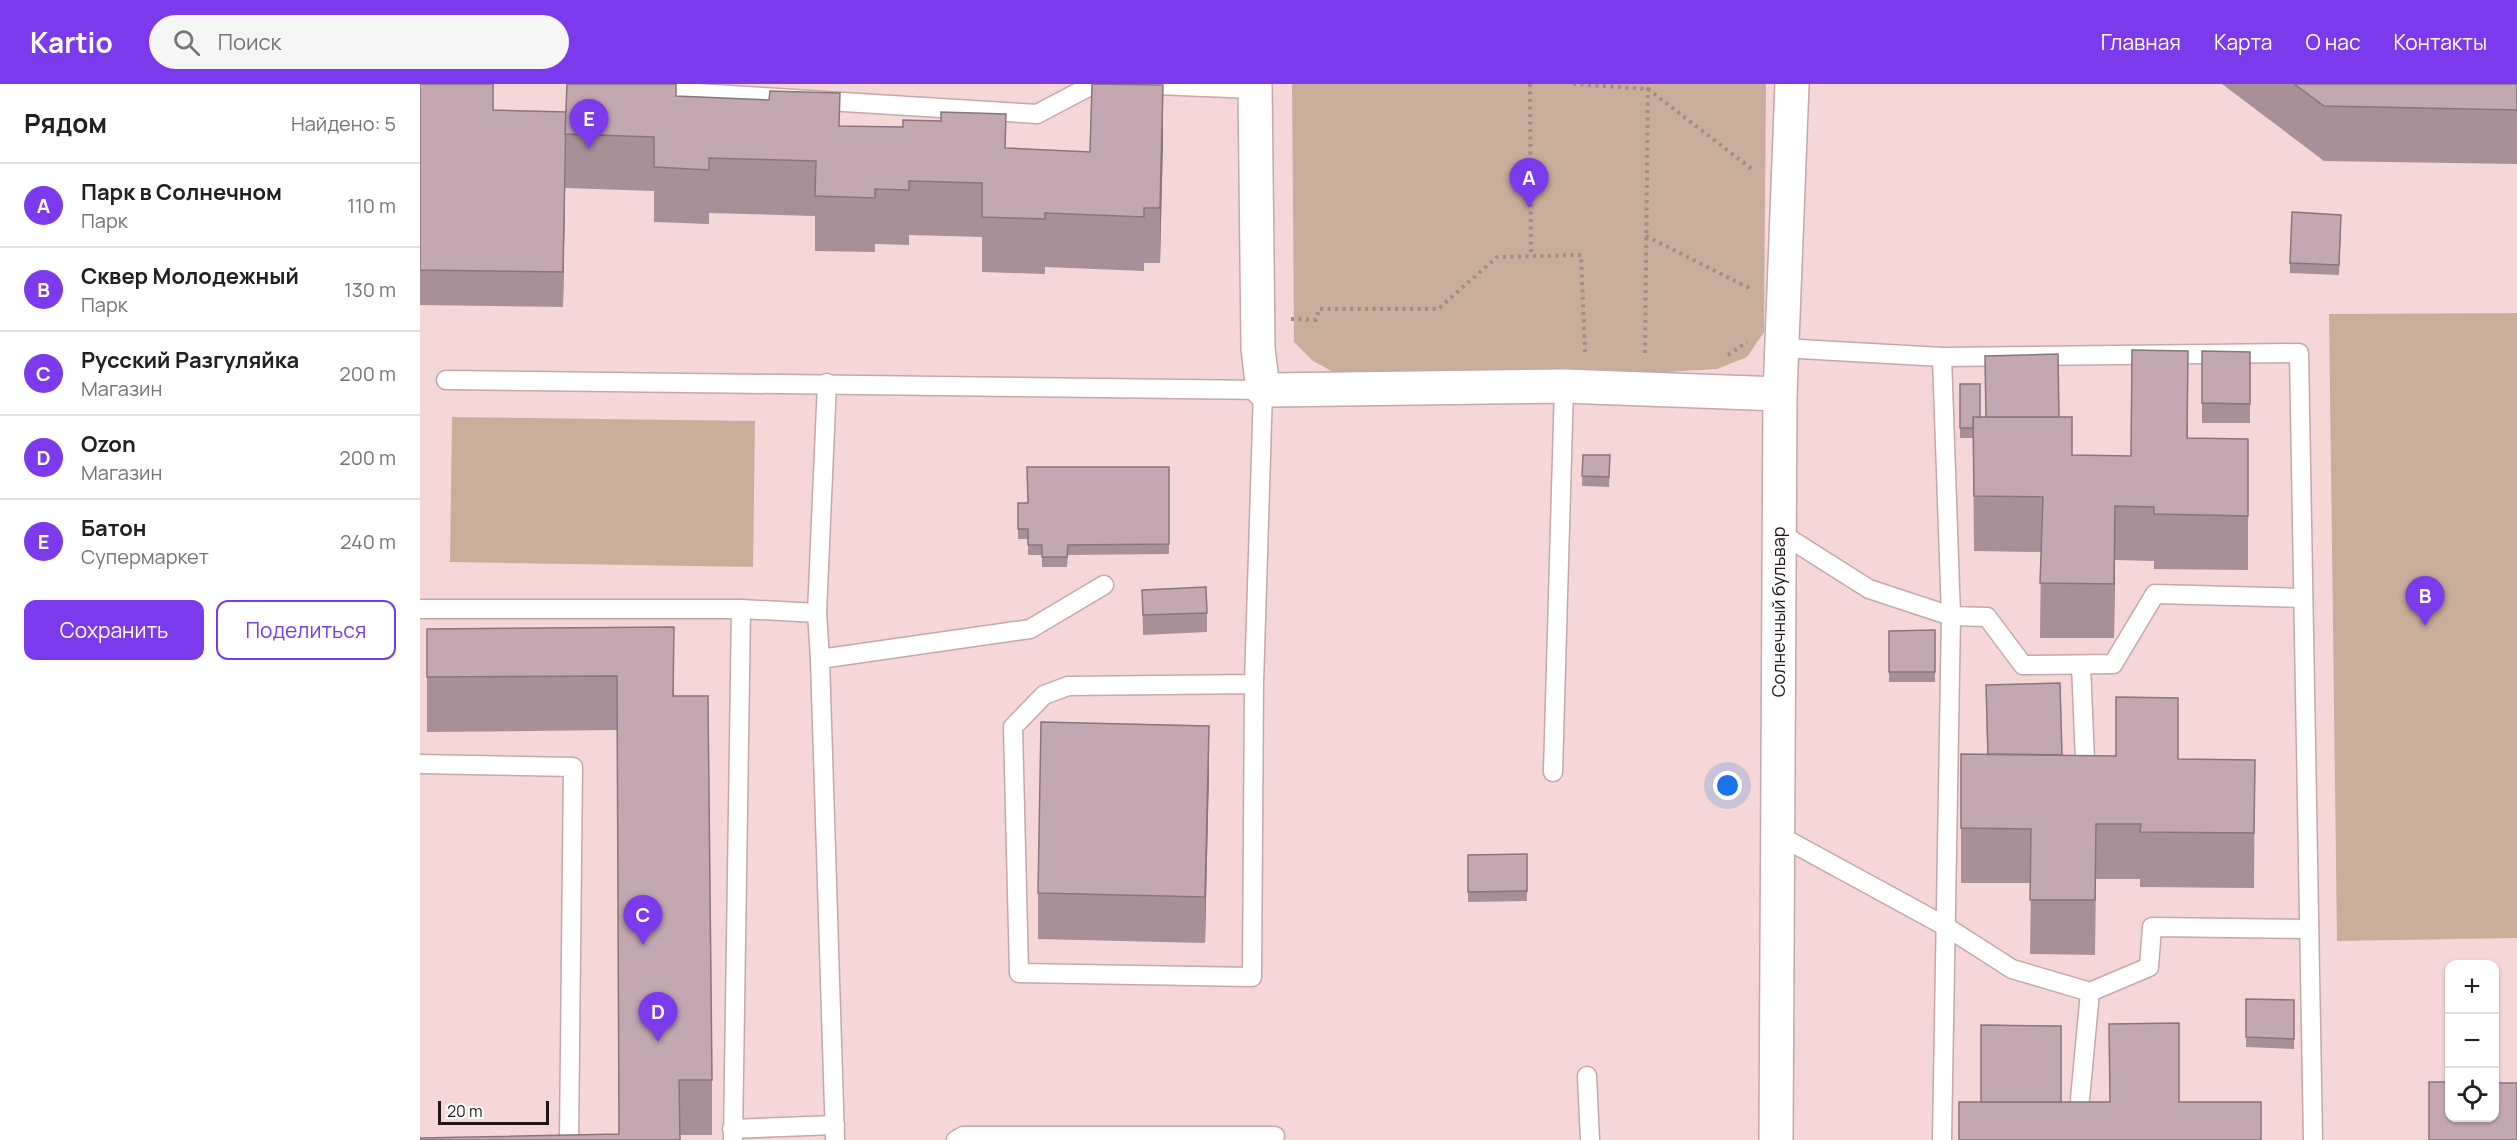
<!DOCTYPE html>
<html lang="ru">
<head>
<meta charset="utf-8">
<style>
  body { margin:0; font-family:Manrope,sans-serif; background:#f6f6f6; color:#202124 }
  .controls { position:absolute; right:18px; bottom:18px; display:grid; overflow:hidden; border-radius:12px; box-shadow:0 2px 4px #0004 }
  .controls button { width:54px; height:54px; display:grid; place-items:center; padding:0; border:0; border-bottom:2px solid #e0e0e0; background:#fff; color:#202124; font:30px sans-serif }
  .scale { position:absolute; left:18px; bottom:15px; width:111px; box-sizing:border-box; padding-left:6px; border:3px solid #201616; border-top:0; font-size:16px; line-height:21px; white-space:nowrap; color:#201616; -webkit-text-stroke:4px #fff; paint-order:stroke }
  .you { position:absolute; left:1308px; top:702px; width:21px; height:21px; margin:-15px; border:4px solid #fff; border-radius:50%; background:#1a73e8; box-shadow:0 0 0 9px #1a73e833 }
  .badge { display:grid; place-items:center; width:39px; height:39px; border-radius:50%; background:#7c3aed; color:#fff; font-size:20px; font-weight:700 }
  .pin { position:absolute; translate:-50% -50px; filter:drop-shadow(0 2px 3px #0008) }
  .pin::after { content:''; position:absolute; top:32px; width:21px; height:18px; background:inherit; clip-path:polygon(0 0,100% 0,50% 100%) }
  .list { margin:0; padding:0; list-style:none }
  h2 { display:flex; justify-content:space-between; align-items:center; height:78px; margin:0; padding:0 24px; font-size:26px }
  h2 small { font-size:20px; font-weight:400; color:#757577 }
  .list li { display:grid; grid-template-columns:39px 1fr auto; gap:18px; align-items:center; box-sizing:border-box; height:84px; padding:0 24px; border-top:2px solid #e0e0e0 }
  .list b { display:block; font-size:22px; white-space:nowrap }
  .list p { margin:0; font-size:20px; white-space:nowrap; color:#757577 }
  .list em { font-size:20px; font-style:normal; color:#757577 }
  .actions { display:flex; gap:12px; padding:18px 24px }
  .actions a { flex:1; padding:14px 0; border:2px solid #7c3aed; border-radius:12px; text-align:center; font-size:21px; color:#7c3aed }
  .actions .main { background:#7c3aed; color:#fff }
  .icon { flex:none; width:33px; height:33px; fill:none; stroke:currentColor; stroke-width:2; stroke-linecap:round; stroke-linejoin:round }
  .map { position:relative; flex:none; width:2097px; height:1056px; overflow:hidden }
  header { display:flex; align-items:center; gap:36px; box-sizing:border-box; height:84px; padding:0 30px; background:#7c3aed; color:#fff }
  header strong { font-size:28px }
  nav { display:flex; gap:33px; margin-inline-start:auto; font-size:21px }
  .search { width:420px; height:54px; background:#f6f6f6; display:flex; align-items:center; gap:15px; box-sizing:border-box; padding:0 21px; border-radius:33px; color:#757577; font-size:22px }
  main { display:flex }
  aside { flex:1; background:#fff }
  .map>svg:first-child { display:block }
</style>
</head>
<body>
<header>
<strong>Kartio</strong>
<div class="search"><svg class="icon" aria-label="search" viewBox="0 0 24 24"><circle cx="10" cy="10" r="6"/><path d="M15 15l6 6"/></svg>Поиск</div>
<nav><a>Главная</a><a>Карта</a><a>О нас</a><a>Контакты</a></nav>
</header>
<main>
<aside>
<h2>Рядом<small>Найдено: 5</small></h2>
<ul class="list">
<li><span class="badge">A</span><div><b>Парк в Солнечном</b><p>Парк</p></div><em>110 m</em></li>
<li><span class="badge">B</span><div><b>Сквер Молодежный</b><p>Парк</p></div><em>130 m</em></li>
<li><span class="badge">C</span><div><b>Русский Разгуляйка</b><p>Магазин</p></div><em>200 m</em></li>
<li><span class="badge">D</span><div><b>Ozon</b><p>Магазин</p></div><em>200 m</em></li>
<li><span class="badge">E</span><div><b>Батон</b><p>Супермаркет</p></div><em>240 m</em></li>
</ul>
<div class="actions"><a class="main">Сохранить</a><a>Поделиться</a></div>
</aside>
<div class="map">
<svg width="2097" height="1056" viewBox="0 0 2097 1056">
  <rect width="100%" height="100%" fill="#f6d7d8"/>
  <g fill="#c9ae9b">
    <polygon points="872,0 1346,0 1344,248 1327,273 1297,285 1247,288 915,289 893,277 874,258"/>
    <polygon points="2097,229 2097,854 1917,857 1909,230"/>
    <polygon points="32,333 335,337 333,483 30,478"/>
  </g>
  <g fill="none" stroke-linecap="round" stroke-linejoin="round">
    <g stroke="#c6a8a9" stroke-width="21">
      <g id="service">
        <polyline points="261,0 261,8 617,30 674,0"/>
        <polyline points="709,0 835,5"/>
        <polyline points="1361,264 1522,273 1879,269 1893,1056"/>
        <polyline points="1522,273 1531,532 1567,533 1603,581 1693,580 1735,510 1882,514"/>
        <polyline points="26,296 843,306 834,600 832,893 599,889 593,643 624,611 648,602 834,600"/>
        <polyline points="407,299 397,529 400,575 415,1056"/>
        <polyline points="1359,448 1449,505 1531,532 1522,1056"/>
        <polyline points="0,525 321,525 397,529"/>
        <polyline points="400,575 610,545 684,501"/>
        <polyline points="1661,581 1665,677"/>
        <polyline points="0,680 153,683 149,1056"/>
        <polyline points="1133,688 1144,302"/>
        <polyline points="1358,751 1525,842 1592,885 1670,908 1729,883 1732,843 1889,845"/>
        <polyline points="1167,992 1170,1056"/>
        <polyline points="1660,1015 1670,908"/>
        <polyline points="312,1045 415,1041"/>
        <polyline points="313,1056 321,525"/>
        <polyline points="536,1056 543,1052 855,1052"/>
      </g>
    </g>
    <g stroke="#c6a8a9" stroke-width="36">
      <polyline id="minor" points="835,0 838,264 843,306 1144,302 1360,310"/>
    </g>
    <g stroke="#c6a8a9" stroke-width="36">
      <polyline id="tertiary" points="1356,1056 1360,310 1372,0"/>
    </g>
    <g stroke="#a28b8b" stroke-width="4" stroke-dasharray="3 4.5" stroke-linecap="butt">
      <polyline points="1110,0 1111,172"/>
      <polyline points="1153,0 1228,5 1333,86"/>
      <polyline points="1226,152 1329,204"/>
      <polyline points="871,235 896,236 899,225 1018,225 1077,173 1161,171 1165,268"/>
      <polyline points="1225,269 1228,0"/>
      <polyline points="1308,271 1327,258"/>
    </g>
    <use href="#service" stroke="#fff" stroke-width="18"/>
    <use href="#minor" stroke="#fff" stroke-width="33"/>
    <use href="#tertiary" stroke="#fff" stroke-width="33"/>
  </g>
  <g fill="#a89098">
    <polygon points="0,0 73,26 146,28 257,12 420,42 586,64 670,68 743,56 740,179 724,179 724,187 625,183 625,190 562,188 562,153 489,151 489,161 455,160 455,168 395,167 395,132 289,129 289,140 234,138 234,107 145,104 143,223 0,221"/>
    <polygon points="1802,0 2097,0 2097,80 1904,77"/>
    <polygon points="1921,141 1919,191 1870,189 1870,179"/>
    <polygon points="1768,267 1768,354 1828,355 1828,486 1734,485 1734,477 1695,476 1694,554 1620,554 1621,468 1554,467 1553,354 1540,354 1540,300 1560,333 1639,333 1652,371 1711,372"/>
    <polygon points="1782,267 1830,268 1830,339 1782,339"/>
    <polygon points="1163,371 1190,371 1189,403 1162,402"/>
    <polygon points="749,383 749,470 648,471 647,483 622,483 622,471 608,471 608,455 598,455 598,429 607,419"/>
    <polygon points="722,506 787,529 787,548 723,551"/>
    <polygon points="254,543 254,612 292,996 292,1051 260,1051 197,646 7,648 7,545"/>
    <polygon points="1515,546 1515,598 1469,598 1469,547"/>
    <polygon points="1566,601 1642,671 1758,675 1835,676 1834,804 1720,803 1720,795 1676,795 1675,871 1610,870 1611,799 1541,799 1541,744 1567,670"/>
    <polygon points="789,688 785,859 618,855 618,809"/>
    <polygon points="1107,770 1107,817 1048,818 1048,771"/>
    <polygon points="1826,915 1874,916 1874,965 1826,963"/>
  </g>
  <g fill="#88767c">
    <polygon points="743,1 743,56 740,179 740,124"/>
    <polygon points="145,83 145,104 143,223 143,188"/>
    <polygon points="1768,267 1768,321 1767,408 1767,354"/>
    <polygon points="1695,422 1695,476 1694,554 1694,500"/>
    <polygon points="789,642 789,688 785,859 785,813"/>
  </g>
  <g fill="#c3a8b1" stroke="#88767c" stroke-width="1.5">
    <polygon points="0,0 73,0 73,26 146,28 143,188 0,186"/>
    <polygon points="147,0 256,0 256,12 349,16 350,7 420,9 419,42 483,43 483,36 521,37 521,28 586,30 585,64 670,68 672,0 743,1 740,124 724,124 724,133 625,129 625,135 562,133 562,99 489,97 489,106 455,105 455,114 395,112 396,77 289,74 289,86 234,83 234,53 145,50"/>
    <polygon points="1874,0 2097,0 2097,26 1904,22"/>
    <polygon points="1872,128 1921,131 1919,181 1870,179"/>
    <polygon points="1712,266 1768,267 1767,354 1828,355 1828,432 1734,430 1734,423 1695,422 1694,500 1620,499 1623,413 1554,412 1553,333 1652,333 1652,371 1711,372"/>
    <polygon points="1782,267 1830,268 1830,320 1782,319"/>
    <polygon points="1638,270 1639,333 1566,333 1565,272"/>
    <polygon points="1540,300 1560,300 1560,333 1553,333 1553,344 1540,344"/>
    <polygon points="1163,371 1190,371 1189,393 1162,392"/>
    <polygon points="607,383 749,383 749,460 648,461 647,473 622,473 622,461 608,461 608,445 598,445 598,419 608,419"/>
    <polygon points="786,503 787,529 723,531 722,506"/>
    <polygon points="254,543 253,612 288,612 292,996 259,996 260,1056 0,1056 0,1054 199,1050 197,592 7,593 7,545"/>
    <polygon points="1515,546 1515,588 1469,588 1469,547"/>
    <polygon points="1640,599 1642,671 1568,670 1566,601"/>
    <polygon points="1696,613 1758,614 1758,675 1835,676 1834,749 1720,748 1721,740 1676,740 1675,816 1610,816 1611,745 1541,744 1541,670 1696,672"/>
    <polygon points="621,638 789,642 785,813 618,809"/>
    <polygon points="1107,770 1107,807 1048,808 1048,771"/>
    <polygon points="1826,915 1874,916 1874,955 1826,953"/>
    <polygon points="1759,939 1759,1018 1841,1018 1841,1056 1539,1056 1539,1018 1690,1018 1689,940"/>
    <polygon points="1561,941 1641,942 1641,1018 1561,1018"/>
    <polygon points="2009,998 2030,998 2030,1034 2074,1034 2074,999 2097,999 2097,1056 2009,1056"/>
  </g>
  <g text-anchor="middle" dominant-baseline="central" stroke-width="4.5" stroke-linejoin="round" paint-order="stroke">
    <g font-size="18" fill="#201616" stroke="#fff">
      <text transform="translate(1358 528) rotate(-90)">Солнечный бульвар</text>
    </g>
  </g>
</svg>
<div class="controls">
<button>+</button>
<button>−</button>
<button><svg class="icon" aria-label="locate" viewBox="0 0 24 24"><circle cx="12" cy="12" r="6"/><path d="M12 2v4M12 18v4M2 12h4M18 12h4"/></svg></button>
</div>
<div class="scale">20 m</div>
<div class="you"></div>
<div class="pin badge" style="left:1109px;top:124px">A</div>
<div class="pin badge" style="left:2005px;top:542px">B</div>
<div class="pin badge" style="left:223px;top:861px">C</div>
<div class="pin badge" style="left:238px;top:958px">D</div>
<div class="pin badge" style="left:169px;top:65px">E</div>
</div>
</main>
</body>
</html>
